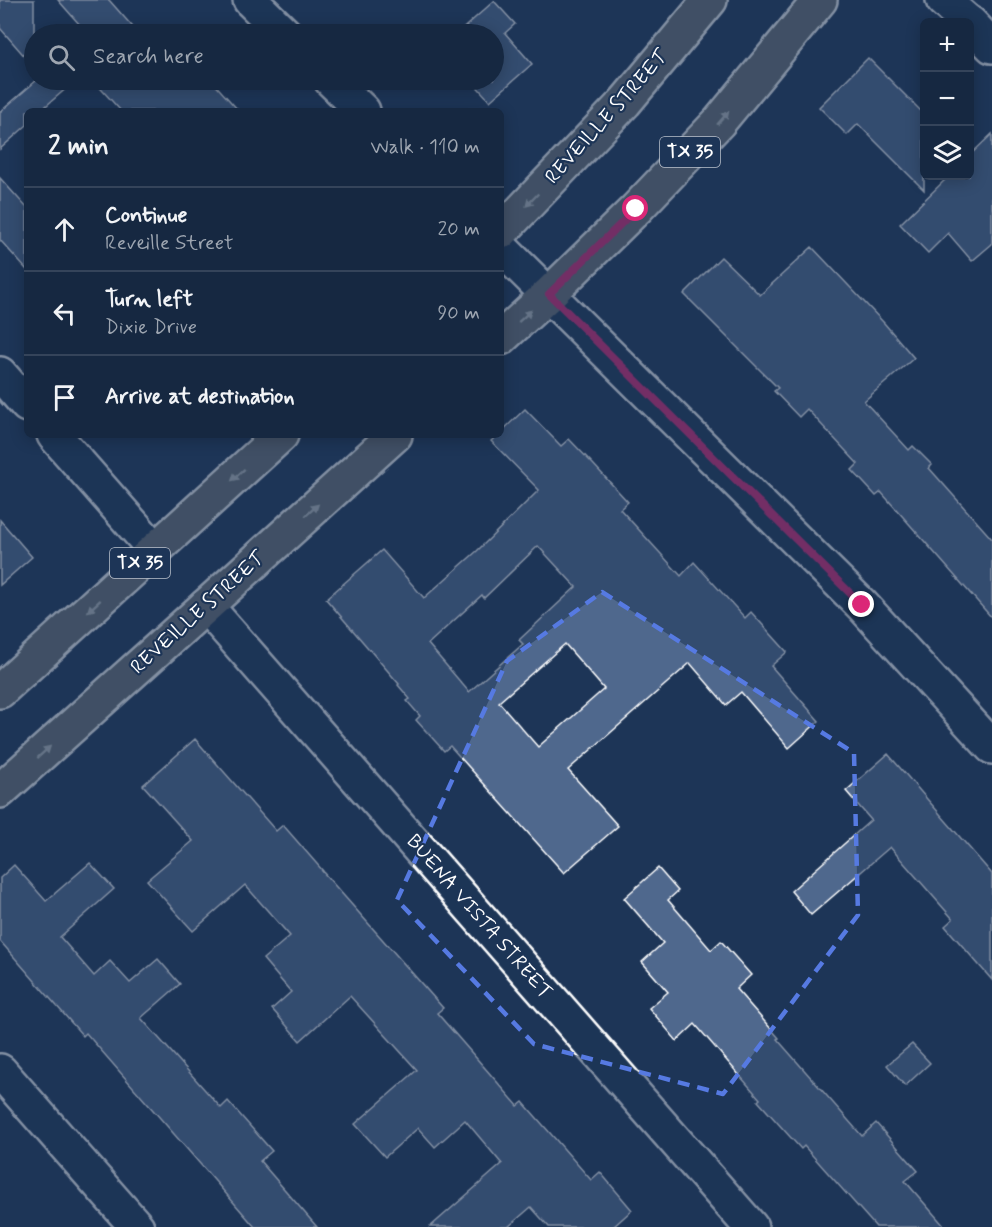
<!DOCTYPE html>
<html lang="en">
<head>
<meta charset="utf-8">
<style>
  body { margin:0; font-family:Mynerve,sans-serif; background:#23344c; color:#f1f3f6 }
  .controls { position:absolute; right:18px; top:18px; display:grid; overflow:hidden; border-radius:9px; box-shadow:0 3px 15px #0003 }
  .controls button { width:54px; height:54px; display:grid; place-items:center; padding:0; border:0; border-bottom:2px solid #35445a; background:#162841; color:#f1f3f6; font:30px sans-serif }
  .stop { position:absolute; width:18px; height:18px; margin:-14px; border:4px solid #db2777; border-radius:50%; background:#fff }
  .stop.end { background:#db2777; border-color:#fff; box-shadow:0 2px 6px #0008 }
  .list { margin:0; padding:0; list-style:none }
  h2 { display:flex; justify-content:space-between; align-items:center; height:78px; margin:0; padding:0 24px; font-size:26px }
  h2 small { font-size:20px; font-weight:400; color:#9ea6b1 }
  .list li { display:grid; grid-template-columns:39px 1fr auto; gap:18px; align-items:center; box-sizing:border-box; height:84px; padding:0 24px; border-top:2px solid #35445a }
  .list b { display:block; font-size:22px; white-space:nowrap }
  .list p { margin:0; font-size:20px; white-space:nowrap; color:#9ea6b1 }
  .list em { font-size:20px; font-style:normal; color:#9ea6b1 }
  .icon { flex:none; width:33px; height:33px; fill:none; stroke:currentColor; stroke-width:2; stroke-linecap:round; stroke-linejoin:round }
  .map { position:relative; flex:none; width:992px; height:1227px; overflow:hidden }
  .search { position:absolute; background:#162841; box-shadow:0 3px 15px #0003; left:24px; top:24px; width:480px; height:66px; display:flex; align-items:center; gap:15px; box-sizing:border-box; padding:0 21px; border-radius:33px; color:#9ea6b1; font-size:22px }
  .panel { position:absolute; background:#162841; box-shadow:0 3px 15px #0003; left:24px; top:108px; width:480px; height:330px; border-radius:9px }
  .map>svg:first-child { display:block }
</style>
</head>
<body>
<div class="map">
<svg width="992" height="1227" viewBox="0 0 992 1227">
  <rect width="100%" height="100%" fill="#1d3557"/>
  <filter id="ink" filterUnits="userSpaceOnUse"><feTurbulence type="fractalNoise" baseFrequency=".0167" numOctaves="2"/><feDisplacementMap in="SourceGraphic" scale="12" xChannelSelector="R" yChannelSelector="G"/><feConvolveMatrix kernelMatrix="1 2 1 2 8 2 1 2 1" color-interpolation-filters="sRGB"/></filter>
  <g filter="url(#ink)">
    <g fill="#4f678d" stroke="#fff" stroke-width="1.5" fill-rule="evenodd">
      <polygon points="0,0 34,0 34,67 0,28"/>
      <polygon points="58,0 109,0 139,34 88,34"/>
      <polygon points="494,1 515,24 505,33 532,64 490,101 471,80 494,80 494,34 457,34"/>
      <polygon points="868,58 924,114 924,190 858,124 847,135 819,107"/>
      <polygon points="37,80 76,80 40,111 27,111 27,125 0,149 0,112"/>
      <polygon points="93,80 211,80 239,111 121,111"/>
      <polygon points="992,134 992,244 972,261 948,233 928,253 900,224 949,176 969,176 969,156"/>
      <polygon points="0,178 27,208 27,270 0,240"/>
      <polygon points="812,247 884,323 914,358 864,401 909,450 913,446 932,465 929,468 992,539 992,618 881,492 876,496 852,470 858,464 807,409 799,417 774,391 778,388 684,294 721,257 760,295"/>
      <path d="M525,409L561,446L569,439L593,464L628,502L620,509L681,576L694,562L745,618L751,612L787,652L771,666L819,721L789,748L741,692L726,705L690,663L568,770L618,826L564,873L450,746L444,751L416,720L420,716L407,701L410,699L398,685L399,684L326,599L382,550L424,598L477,551L539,490L491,441L498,435H501V432ZM538,546L576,587L519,640L523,644L469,692L428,644L482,595L484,598ZM565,644L604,689L538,747L499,702Z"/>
      <polygon points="0,520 32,557 0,585"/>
      <polygon points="195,739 276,831 283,825 323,871 322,871 443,1008 437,1013 518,1106 523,1102 591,1180 600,1172 632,1210 613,1227 549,1227 531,1207 508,1227 430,1227 502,1164 465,1120 435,1147 418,1128 385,1157 355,1124 417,1070 350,996 300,1041 272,1009 291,992 263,959 290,936 245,885 193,931 147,880 193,841 143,785"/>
      <polygon points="888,754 992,874 992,980 945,926 953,919 890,847 811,915 791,891 871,820 846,791"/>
      <polygon points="90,863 114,889 60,937 94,976 110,961 130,983 158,959 180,984 141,1018 221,1108 228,1101 272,1151 260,1161 317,1227 255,1227 86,1033 83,1036 0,941 0,878 14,865 46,901"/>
      <polygon points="658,868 678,891 668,900 711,950 721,941 751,975 736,989 779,1038 777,1039 862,1136 876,1123 918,1171 905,1181 945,1227 876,1227 804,1146 801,1149 758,1101 760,1099 695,1024 677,1041 649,1008 668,992 642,962 663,943 624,898"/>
      <polygon points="912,1044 930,1063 905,1086 887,1065"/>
    </g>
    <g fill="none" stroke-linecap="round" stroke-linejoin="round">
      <g stroke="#fff" stroke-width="38">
        <g id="street">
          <polyline points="943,0 968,22"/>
          <polyline points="970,23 992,46"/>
          <polyline points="0,374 27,405"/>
          <polyline points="54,435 155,550"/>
          <polyline points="206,606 751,1227"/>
          <polyline points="0,1071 137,1227"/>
        </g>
      </g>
      <g stroke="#fff" stroke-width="38">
        <g id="secondary">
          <polyline points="250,0 285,34"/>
          <polyline points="331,80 363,111"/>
          <polyline points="501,248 862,605 992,747"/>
        </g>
      </g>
      <g stroke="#fff" stroke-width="38">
        <g id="primary">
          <polyline points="501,232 625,102 710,0"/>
          <polyline points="501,338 549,294 636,209 719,122 820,0"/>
          <polyline points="0,691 281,435"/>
          <polyline points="0,791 206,606 395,435"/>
        </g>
      </g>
      <use href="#street" stroke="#1d3557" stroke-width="33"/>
      <use href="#secondary" stroke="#1d3557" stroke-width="33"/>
      <use href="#primary" stroke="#6a7074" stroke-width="33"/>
    </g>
    <defs><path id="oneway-solid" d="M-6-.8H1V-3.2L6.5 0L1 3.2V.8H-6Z" transform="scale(1.5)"/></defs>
    <g fill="#bcbfc0">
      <use href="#oneway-solid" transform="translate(723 118) rotate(-49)"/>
      <use href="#oneway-solid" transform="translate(532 200) rotate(134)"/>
      <use href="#oneway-solid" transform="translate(525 316) rotate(-42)"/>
      <use href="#oneway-solid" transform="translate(238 475) rotate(138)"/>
      <use href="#oneway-solid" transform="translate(312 510) rotate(-42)"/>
      <use href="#oneway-solid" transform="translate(94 606) rotate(138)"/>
      <use href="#oneway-solid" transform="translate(44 752) rotate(-42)"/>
    </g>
  </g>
  <g fill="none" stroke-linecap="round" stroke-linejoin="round" filter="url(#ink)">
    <polyline stroke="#db2777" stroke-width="8" points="636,209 549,294 862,605"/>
  </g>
  <path d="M0 0H992V1227H0ZM602,592L854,753L858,915L723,1094L534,1044L397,900L507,661Z" fill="#1d3557" fill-opacity=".55" fill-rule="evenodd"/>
  <path fill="none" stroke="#567ae2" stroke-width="4.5" stroke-dasharray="12 8" stroke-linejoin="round" d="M602,592L854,753L858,915L723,1094L534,1044L397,900L507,661Z"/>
  <g text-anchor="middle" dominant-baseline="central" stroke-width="4.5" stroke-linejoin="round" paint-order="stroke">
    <g fill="#1d3557" stroke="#bbc2cd" stroke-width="1.5">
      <rect x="660" y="137" width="60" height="30" rx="4.5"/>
      <rect x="110" y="548" width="60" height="30" rx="4.5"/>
    </g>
    <g font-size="18" font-weight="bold" fill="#fff">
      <text x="690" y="152">TX 35</text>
      <text x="140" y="563">TX 35</text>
    </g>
    <g font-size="20" fill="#fff" stroke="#1d3557">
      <text transform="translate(607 117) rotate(-48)">REVEILLE STREET</text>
      <text transform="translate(198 613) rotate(-42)">REVEILLE STREET</text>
      <text transform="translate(479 917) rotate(49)">BUENA VISTA STREET</text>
    </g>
  </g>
</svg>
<div class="controls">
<button>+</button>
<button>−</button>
<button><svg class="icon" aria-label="layers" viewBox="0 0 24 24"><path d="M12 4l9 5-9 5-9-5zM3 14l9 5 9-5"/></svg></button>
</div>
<div class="stop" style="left:636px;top:209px"></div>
<div class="stop end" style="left:862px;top:605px"></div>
<div class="search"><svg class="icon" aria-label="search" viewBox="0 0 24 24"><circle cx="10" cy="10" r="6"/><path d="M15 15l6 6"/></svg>Search here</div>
<section class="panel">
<h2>2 min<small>Walk · 110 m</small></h2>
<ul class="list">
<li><svg class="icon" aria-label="ahead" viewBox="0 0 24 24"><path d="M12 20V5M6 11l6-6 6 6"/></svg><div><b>Continue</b><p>Reveille Street</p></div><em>20 m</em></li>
<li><svg class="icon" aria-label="left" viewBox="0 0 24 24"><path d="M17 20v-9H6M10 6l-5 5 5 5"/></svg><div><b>Turn left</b><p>Dixie Drive</p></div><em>90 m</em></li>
<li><svg class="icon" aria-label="arrive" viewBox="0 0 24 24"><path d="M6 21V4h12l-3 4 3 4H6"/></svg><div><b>Arrive at destination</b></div></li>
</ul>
</section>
</div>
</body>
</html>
